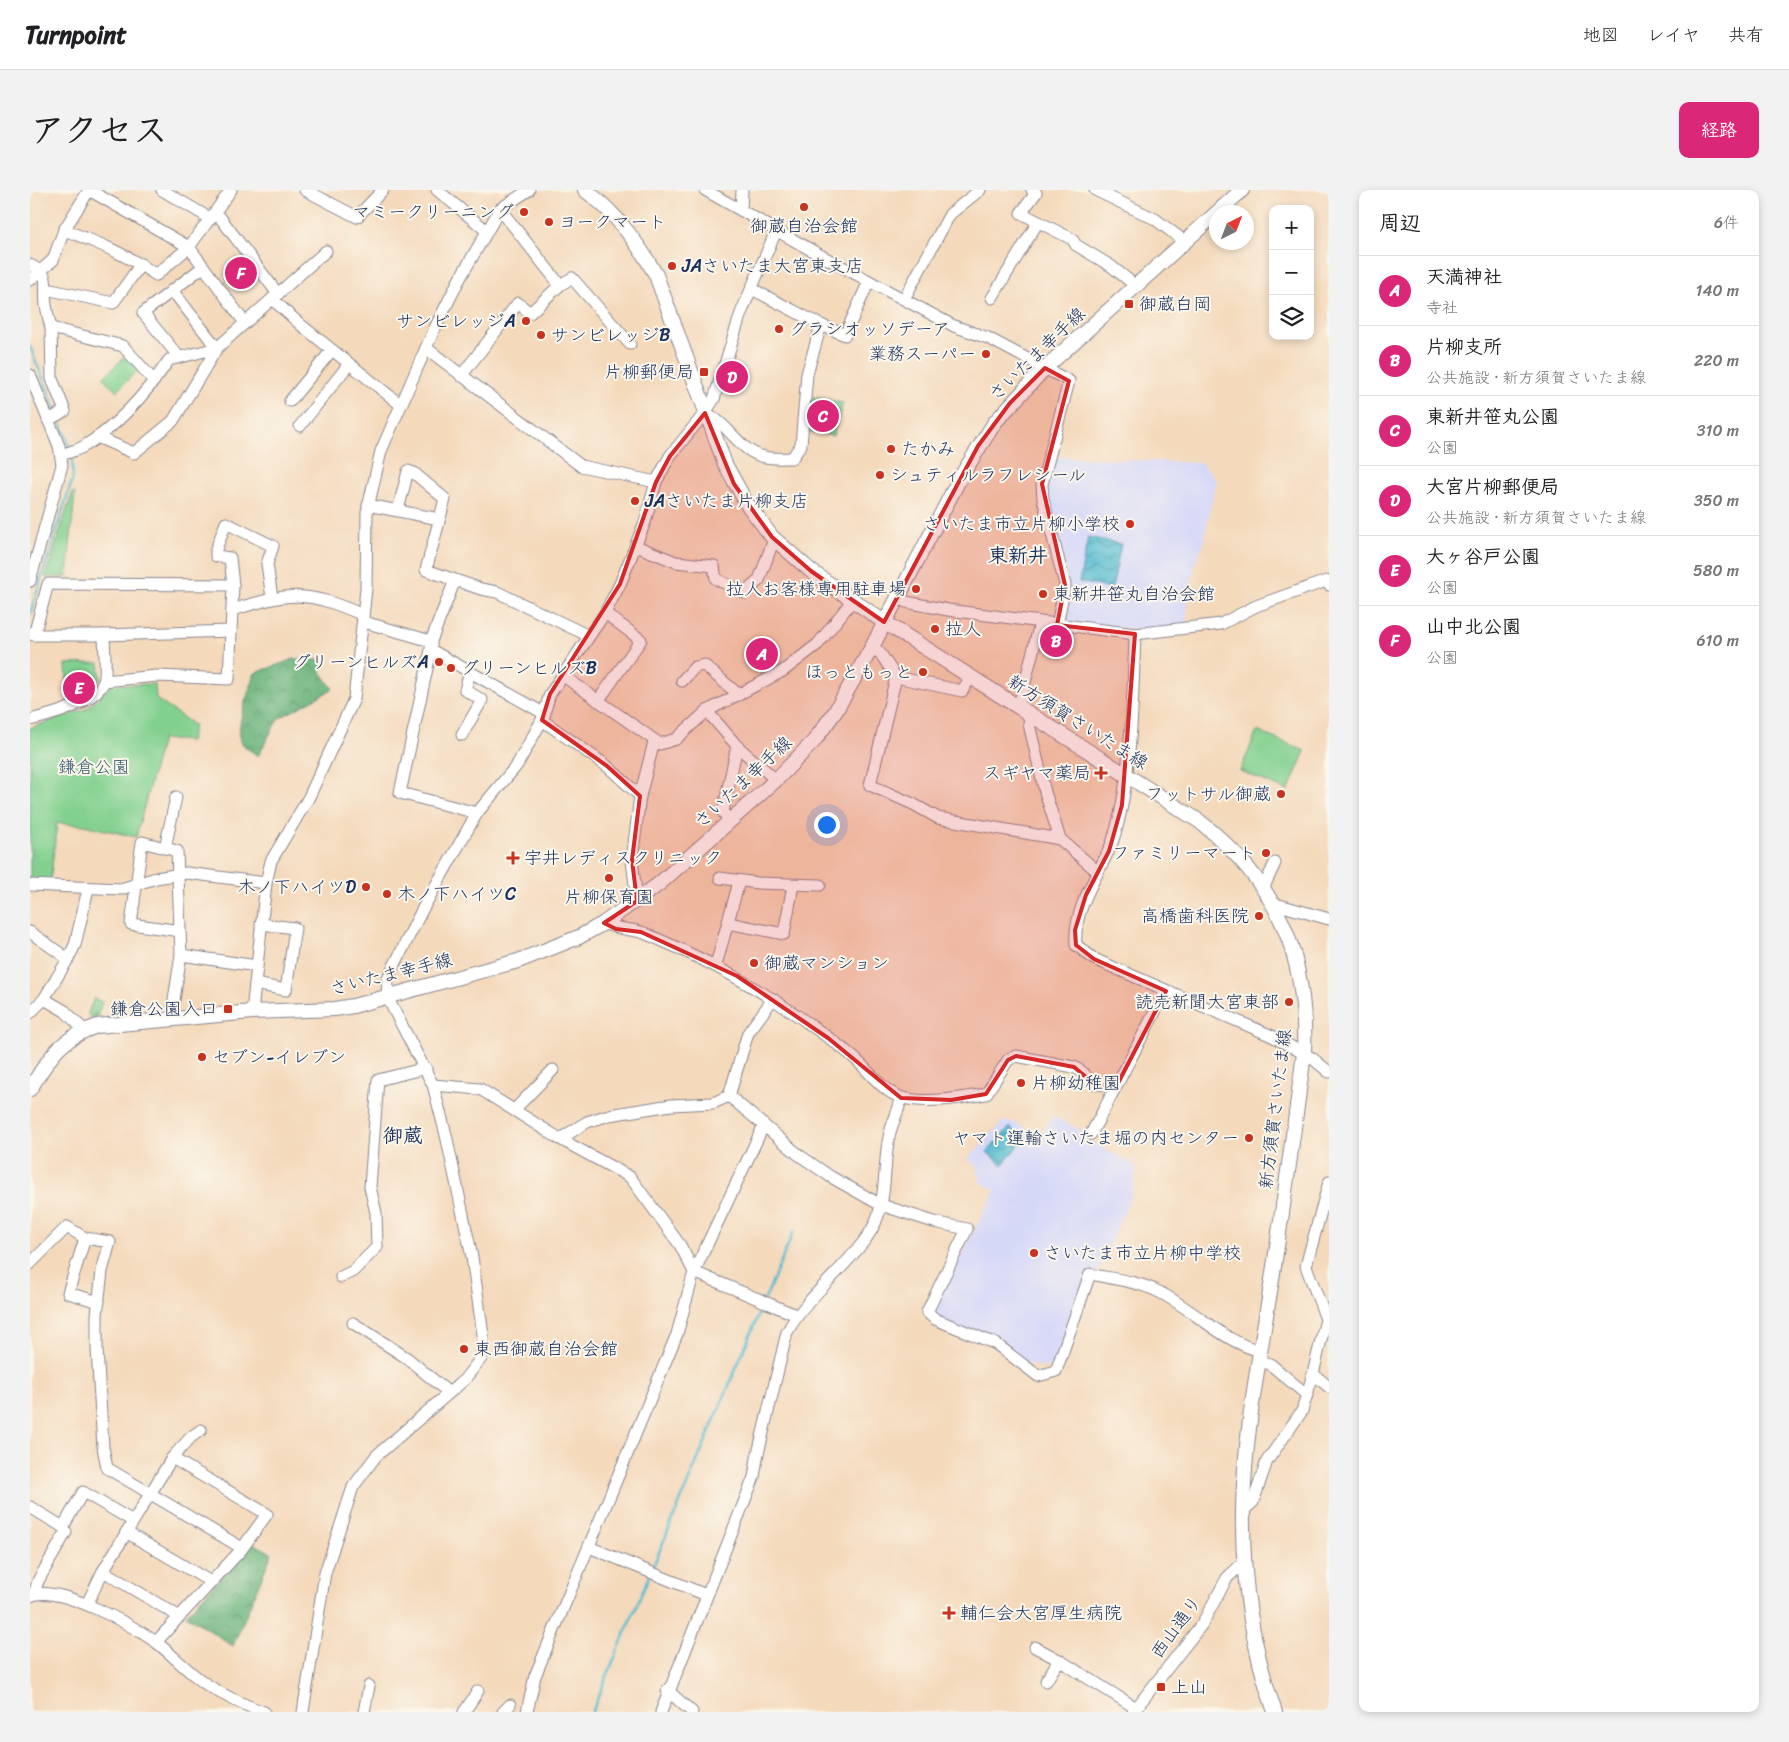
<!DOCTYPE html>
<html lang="ja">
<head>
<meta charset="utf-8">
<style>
  body { margin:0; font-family:Sriracha,"Klee One",sans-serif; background:#f2f2f2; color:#202124 }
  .controls { position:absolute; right:15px; top:15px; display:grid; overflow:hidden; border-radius:10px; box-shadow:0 2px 8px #0003 }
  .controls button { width:45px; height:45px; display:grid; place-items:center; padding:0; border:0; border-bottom:1px solid #e0e0e0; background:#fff; color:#202124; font:25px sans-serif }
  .compass { position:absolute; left:1179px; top:15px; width:45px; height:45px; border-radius:50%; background:#fff; box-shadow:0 2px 8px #0003; rotate:42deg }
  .you { position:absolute; left:796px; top:634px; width:18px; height:18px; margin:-12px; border:4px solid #fff; border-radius:50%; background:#1a73e8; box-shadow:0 0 0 8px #1a73e833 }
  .badge { display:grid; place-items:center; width:32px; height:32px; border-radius:50%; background:#db2777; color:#fff; font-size:16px; font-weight:700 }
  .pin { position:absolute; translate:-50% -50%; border:2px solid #fff; box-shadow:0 1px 5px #0006 }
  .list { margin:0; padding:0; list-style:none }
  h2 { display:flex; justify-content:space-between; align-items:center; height:65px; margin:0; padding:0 20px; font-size:21px }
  h2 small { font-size:16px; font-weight:400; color:#757577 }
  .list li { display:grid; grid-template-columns:32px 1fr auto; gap:15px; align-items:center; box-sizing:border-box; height:70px; padding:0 20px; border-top:1px solid #e0e0e0 }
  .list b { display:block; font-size:19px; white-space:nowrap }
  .list p { margin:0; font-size:16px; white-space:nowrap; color:#757577 }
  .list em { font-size:16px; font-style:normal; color:#757577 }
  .icon { flex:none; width:28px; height:28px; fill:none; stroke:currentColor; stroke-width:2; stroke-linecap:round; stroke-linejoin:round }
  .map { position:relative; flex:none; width:1299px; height:1522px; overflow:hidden; border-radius:10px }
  header { display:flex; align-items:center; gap:30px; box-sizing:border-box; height:70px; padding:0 25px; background:#fff; border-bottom:1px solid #e0e0e0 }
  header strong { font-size:24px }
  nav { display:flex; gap:28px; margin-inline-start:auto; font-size:18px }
  .intro { display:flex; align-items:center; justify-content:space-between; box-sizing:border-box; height:120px; padding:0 30px }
  h1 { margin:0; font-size:35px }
  .button { padding:12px 22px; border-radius:10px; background:#db2777; color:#fff; font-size:18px; font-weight:700 }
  main { display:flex; gap:30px; padding:0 30px }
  aside { flex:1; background:#fff; border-radius:10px; box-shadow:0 2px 8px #0003 }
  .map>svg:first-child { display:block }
</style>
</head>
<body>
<header>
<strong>Turnpoint</strong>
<nav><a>地図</a><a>レイヤ</a><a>共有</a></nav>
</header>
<div class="intro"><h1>アクセス</h1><a class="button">経路</a></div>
<main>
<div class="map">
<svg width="1299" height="1522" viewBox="0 0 1299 1522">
  <defs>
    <pattern id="forest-crowns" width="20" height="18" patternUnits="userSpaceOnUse" patternTransform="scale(1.25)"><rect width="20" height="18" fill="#69b27a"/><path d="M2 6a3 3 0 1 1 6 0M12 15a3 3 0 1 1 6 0" fill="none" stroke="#569167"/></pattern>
    <pattern id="cemetery-stones" width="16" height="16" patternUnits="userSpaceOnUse" patternTransform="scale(1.25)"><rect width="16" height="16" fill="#82d08f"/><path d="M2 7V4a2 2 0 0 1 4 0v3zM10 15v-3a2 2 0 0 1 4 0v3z" fill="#6aa978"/></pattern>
    <pattern id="water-waves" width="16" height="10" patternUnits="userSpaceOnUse" patternTransform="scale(1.25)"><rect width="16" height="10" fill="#52bbd0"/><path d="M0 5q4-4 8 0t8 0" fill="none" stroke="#4398ac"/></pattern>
  </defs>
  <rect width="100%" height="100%" fill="#fbf7ec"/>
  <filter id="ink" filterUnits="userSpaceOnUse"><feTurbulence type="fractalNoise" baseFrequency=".02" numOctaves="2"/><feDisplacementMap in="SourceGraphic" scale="10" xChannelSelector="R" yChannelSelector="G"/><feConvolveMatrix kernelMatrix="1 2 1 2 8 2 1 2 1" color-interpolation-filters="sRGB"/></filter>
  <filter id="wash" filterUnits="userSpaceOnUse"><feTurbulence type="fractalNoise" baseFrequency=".0096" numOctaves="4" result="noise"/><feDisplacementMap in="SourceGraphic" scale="20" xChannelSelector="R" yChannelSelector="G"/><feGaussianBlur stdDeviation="1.12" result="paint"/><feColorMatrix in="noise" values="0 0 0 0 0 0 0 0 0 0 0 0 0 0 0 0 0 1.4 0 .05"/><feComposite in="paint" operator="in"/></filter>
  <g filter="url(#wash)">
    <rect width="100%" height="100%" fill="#f4d9bb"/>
    <g fill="#d6d8f8">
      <polygon points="1022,267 1171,273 1186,290 1173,355 1164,376 1155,437 1111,440 1033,431 1038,393 1016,298"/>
      <polygon points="1023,926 1054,942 1052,946 1107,977 1101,1006 1025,1179 998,1174 905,1125 903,1119 965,1001 948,990 952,986 947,982 949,979 938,969 973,931 984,932 1011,946"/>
    </g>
    <g fill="#82d08f" stroke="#4e8076">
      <polygon points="209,71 220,73 223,77 210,88 202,78"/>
      <polygon points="96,165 109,179 87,201 73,188"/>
      <polygon points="778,206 813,213 803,246 774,240"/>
      <polygon points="45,303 37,387 15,387 42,304"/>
      <polygon points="69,473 71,489 50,508 38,511 36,474"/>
      <polygon points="125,494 126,509 164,535 160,551 132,549 106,647 54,635 27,633 20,693 0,691 0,538 56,519 82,495"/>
      <polygon points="1227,541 1275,561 1258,601 1210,581"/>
    </g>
    <g fill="url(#forest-crowns)" stroke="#42706c">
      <path d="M264,469L291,470V482L303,499L248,529L228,566C223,562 215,558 212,553C203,541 220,497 225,483Z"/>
      <polygon points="222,1353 242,1363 203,1456 156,1425"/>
    </g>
    <polygon fill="url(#cemetery-stones)" stroke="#4e8076" points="64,808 72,812 67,827 60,828 58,823"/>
    <g fill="url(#water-waves)" stroke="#367597">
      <polygon points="1058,347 1091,354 1082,399 1049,392"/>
      <polygon points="980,937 994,950 972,975 957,962"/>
    </g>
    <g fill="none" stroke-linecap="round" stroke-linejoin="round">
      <g stroke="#52bbd0" stroke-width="2.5">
        <polyline points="0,157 27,223"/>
        <polyline points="29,228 40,258"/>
        <polyline points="0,424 43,288 42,265"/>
        <polyline points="735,1109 764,1041"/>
        <polyline points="622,1379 733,1114"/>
        <polyline points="562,1522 619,1386"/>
      </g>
    </g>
  </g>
  <g filter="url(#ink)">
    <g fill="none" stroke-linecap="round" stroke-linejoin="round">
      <g stroke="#88848c" stroke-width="13">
        <g id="minor">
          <polyline points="59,0 159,57 215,133"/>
          <polyline points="132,0 181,29"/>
          <polyline points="275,0 327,27 353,0"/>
          <polyline points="407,0 457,41"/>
          <polyline points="675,0 790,65 924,136 958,148 1039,191 1012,294 1013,309 1035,395 1027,435"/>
          <polyline points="1002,0 1006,3 991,23 1042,49 1046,55 1081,76 1106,96"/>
          <polyline points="1065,0 1125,29 1154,51"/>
          <polyline points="711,19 712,0"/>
          <polyline points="186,22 248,104"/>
          <path d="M34,40C67,52 98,65 126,85L159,57L201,0"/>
          <path d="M0,75C23,86 13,93 16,115C17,122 19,130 21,138L93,156L124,191"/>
          <polyline points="0,90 23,70 34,40 59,0"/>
          <polyline points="530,95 542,88 600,154"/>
          <polyline points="16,99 83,113 111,74"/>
          <polyline points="722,99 791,135"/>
          <polyline points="962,108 1008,32"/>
          <polyline points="242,109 271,135 371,215"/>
          <polyline points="874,109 920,24 950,0"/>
          <polyline points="396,158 551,276 626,292"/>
          <polyline points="149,167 113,123 173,77"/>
          <polyline points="0,185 29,256 32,275 0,391"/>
          <polyline points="431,186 488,113 500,123 530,95 470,19"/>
          <polyline points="260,211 302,160"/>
          <path d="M675,223C698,232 710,263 735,267C743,269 753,268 762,268L771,255L777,184L791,135L815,145L839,91"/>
          <polyline points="18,230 35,221 22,189 21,138"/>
          <polyline points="270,236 319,174"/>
          <polyline points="67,247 104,263 143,231 187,158 142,100"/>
          <path d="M31,265C39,262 49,260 56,255C90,234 117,202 139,170L187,158L296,61"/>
          <polyline points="338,315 409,329"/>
          <polyline points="368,320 378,281 384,283 415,309 396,380 451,399 467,402 559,446"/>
          <polyline points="606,356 646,372 684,376 686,389 715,403 729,390 744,349"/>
          <polyline points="425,390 401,451 401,460 370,603 447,623"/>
          <polyline points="203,395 200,368 186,366 186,359 196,333 243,356 237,374 242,408"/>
          <polyline points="868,407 876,412 918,420 1105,444 1191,434 1226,416 1296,391 1299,395"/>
          <path d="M202,420C262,402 275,400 333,425"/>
          <polyline points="334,432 401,451"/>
          <polyline points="0,444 4,445 18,394 203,395 199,489 127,486 74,491"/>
          <path d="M1105,444C1103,500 1102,559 1092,615C1089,630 1085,648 1078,662C1064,692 1043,721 1046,755L1064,769L1242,846L1282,868L1299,882"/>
          <polyline points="4,445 74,445 201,441"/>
          <polyline points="842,457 850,463 866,487 840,595 883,614 908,628 1030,649"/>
          <polyline points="401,460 515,524"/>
          <polyline points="532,485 630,554 646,549 677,521 753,481 788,454 822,411"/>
          <polyline points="866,487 932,501 941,487"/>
          <polyline points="652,491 665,477 674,475 709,505"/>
          <polyline points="568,511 611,450 575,423"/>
          <polyline points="989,516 1010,433"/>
          <polyline points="677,521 707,556 746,590"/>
          <polyline points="1000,523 999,534 1015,602 1030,649 1067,681"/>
          <path d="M0,530C22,525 63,514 74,492C77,483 74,456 74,445"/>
          <polyline points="512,530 577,576 610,606"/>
          <polyline points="432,545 452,510 435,500 440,481"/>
          <polyline points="700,631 693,622 707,556"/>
          <polyline points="135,658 146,607"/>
          <polyline points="690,688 728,693 790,695"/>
          <polyline points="0,695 91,699 126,688 157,683 236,693"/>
          <polyline points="1233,699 1245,673"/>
          <polyline points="607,711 602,670 610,606 624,552"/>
          <polyline points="1242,713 1299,729"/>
          <path d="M574,733C589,741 601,738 614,743C669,766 719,792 768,826C786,839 806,852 823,867C838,879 853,903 873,908C899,914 930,908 956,904L978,870L986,866L1044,877L1052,882L1063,893L1086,897"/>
          <polyline points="698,733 754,744 763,695"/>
          <polyline points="0,742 38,769 14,809 0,823"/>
          <polyline points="151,765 227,776"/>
          <polyline points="38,769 45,755 58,699"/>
          <polyline points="686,775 709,692"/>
          <polyline points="225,794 256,800 265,738 231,734"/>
          <polyline points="14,809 35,821 54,840"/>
          <polyline points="222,822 236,693 241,671 279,607 324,509 336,399 337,322 351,261 403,142 429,90 470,19 499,0"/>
          <polyline points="141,829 151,765 147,661 112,652 101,734 150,741"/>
          <polyline points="403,895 450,899 530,949 600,987 650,1055 664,1082 766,1125"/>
          <path d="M699,906L769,965L801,987L851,1015L904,1032L937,1039L897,1122L905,1129L966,1154L1008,1186L1026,1181L1060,1084C1083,1089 1106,1091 1127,1101C1161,1117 1194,1153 1231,1161"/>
          <polyline points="699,906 718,843 743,809"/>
          <polyline points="484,920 523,880"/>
          <polyline points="1061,944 1136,801"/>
          <polyline points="530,949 557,932 579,925 641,915 683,913 699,906"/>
          <polyline points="55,1048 38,1103 69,1112"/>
          <polyline points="0,1074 37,1037 55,1048 80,1052 72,1081 67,1125 67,1159 73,1257 77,1278 212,1358"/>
          <polyline points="311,1087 323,1081 347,1057 346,1023 340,997 348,890 396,878"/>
          <polyline points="323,1133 377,1168 419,1203"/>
          <polyline points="1229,1171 1240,1174 1277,1205"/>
          <polyline points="1283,1184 1299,1197"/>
          <polyline points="142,1268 161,1247 171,1240"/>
          <polyline points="0,1317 33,1337 36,1342 8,1391 4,1404"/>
          <polyline points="1213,1321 1223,1312 1237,1271 1272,1221 1283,1184 1296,1129 1276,1076 1299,992"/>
          <polyline points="33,1337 53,1302 103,1331"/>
          <polyline points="96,1342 181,1392"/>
          <polyline points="559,1357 676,1405"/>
          <polyline points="73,1381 150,1427"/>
          <path d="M0,1406C28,1393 103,1436 126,1452C144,1466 160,1484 179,1496C196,1507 214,1515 234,1522"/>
          <polyline points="57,1414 73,1381 142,1268 237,1324 211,1360 126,1452"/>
          <polyline points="1005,1457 1029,1470"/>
          <polyline points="1016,1491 1029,1470 1106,1518"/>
          <polyline points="637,1500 662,1522"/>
          <polyline points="273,1522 295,1383 323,1297 346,1266 434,1190 452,1167 453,1145 442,1067 416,945 403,895 357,807 358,788 392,720 447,623 487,575 512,530 520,504 575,423 590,394 615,332 626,292 640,266 675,223 684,209 711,123 746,41"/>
          <polyline points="334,1522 339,1496"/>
          <polyline points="434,1522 448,1501"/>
          <polyline points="473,1522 480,1515"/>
          <polyline points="497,1522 505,1486 647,1144 664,1082 734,935"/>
          <path d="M631,1522L724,1287L727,1268L757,1142C778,1105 813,1081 837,1047C859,1018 852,980 859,947C861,934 869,922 871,908"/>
          <polyline points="1103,1522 1172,1434 1197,1388 1215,1371"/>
        </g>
      </g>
      <g stroke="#88848c" stroke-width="16">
        <g id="major">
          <path d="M555,0C585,22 608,53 626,85L695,274L717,314L742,347L781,381L854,432L1169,631C1247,692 1278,765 1274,863C1264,941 1253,1018 1241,1096C1229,1170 1214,1246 1213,1321C1212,1389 1222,1458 1245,1522"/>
          <path d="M0,899C20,867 29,849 67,836L222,822L305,819L323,816L488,771L549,747L574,733L629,694L746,590L784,551L805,522L842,457L930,288L965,232L1015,178L1212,0"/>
        </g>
      </g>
      <use href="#minor" stroke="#fff" stroke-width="11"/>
      <use href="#major" stroke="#fff" stroke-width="14"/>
    </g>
  </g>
  <path fill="#d62828" fill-opacity="0.2" stroke="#d62828" stroke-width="4" stroke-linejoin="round" d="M1015,178L1039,191L1012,294L1035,395L1027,435L1105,444L1092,615L1079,661L1056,705L1045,740L1046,755L1064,769L1136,801L1086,897L1063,893L1044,877L986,866L978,870L956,904L921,910L871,908L798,848L707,786L611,742L586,739L574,733L607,711L602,670L610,606L577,576L512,530L520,504L590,394L626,292L640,266L675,223L704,294L742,347L781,381L854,432L948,256L980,213Z"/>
  <g fill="#c8321e" stroke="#fbf7ec" stroke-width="2">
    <circle cx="774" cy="17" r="5"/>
    <circle cx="494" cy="22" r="5"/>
    <circle cx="519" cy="32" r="5"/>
    <circle cx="642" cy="76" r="5"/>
    <rect x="1094" y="109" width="10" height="10" rx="2.5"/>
    <circle cx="496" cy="131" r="5"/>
    <circle cx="749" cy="139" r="5"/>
    <circle cx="511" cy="145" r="5"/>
    <circle cx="956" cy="164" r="5"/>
    <rect x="669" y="177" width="10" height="10" rx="2.5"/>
    <circle cx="861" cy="259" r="5"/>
    <circle cx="850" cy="285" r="5"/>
    <circle cx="605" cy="311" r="5"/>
    <circle cx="1100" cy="334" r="5"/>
    <circle cx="886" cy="399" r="5"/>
    <circle cx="1013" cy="404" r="5"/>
    <circle cx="905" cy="439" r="5"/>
    <circle cx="409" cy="472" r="5"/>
    <circle cx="421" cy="478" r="5"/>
    <circle cx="893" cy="482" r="5"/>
    <path d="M1068.5 575.5h5v5h5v5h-5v5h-5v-5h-5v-5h5z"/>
    <circle cx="1251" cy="604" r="5"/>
    <circle cx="1236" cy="663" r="5"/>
    <path d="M480.5 660.5h5v5h5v5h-5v5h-5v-5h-5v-5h5z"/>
    <circle cx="579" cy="688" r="5"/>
    <circle cx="336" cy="697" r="5"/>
    <circle cx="357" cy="704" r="5"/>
    <circle cx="1229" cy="726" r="5"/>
    <circle cx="724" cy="773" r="5"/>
    <circle cx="1259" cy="812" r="5"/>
    <rect x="193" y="814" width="10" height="10" rx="2.5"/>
    <circle cx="172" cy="867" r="5"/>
    <circle cx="991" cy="893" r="5"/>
    <circle cx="1219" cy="948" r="5"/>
    <circle cx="1004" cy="1063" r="5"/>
    <circle cx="434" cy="1159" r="5"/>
    <path d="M916.5 1415.5h5v5h5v5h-5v5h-5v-5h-5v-5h5z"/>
    <rect x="1126" y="1492" width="10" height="10" rx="2.5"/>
  </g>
  <g text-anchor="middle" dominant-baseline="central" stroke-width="4" stroke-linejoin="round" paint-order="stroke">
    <g font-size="18" fill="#1b2f5e" stroke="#fbf7ec" text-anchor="start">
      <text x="484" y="22" text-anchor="end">マミークリーニング</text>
      <text x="529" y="32">ヨークマート</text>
      <text x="774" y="36" text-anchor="middle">御蔵自治会館</text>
      <text x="652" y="76">JAさいたま大宮東支店</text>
      <text x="1109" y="114">御蔵白岡</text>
      <text x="486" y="131" text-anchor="end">サンビレッジA</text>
      <text x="759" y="139">グラシオッソデーア</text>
      <text x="521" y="145">サンビレッジB</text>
      <text x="946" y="164" text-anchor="end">業務スーパー</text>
      <text x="664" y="182" text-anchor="end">片柳郵便局</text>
      <text x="871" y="259">たかみ</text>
      <text x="860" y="285">シュティルラフレシール</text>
      <text x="615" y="311">JAさいたま片柳支店</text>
      <text x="1090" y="334" text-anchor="end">さいたま市立片柳小学校</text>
      <text x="876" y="399" text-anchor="end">拉人お客様専用駐車場</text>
      <text x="1023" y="404">東新井笹丸自治会館</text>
      <text x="915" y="439">拉人</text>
      <text x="399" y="472" text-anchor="end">グリーンヒルズA</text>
      <text x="431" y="478">グリーンヒルズB</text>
      <text x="883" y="482" text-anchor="end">ほっともっと</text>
      <text x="1061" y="583" text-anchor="end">スギヤマ薬局</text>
      <text x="1241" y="604" text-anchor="end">フットサル御蔵</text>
      <text x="1226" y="663" text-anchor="end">ファミリーマート</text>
      <text x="494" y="668">宇井レディスクリニック</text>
      <text x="326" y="697" text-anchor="end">木ノ下ハイツD</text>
      <text x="367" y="704">木ノ下ハイツC</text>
      <text x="579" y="707" text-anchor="middle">片柳保育園</text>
      <text x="1219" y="726" text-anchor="end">高橋歯科医院</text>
      <text x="734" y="773">御蔵マンション</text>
      <text x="1249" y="812" text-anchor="end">読売新聞大宮東部</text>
      <text x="188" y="819" text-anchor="end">鎌倉公園入口</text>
      <text x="182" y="867">セブン-イレブン</text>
      <text x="1001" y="893">片柳幼稚園</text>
      <text x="1209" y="948" text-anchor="end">ヤマト運輸さいたま堀の内センター</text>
      <text x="1014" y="1063">さいたま市立片柳中学校</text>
      <text x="444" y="1159">東西御蔵自治会館</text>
      <text x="930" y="1423">輔仁会大宮厚生病院</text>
      <text x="1141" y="1497">上山</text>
    </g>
    <g font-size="18" fill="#1b2f5e" stroke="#fbf7ec">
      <text transform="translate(1007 164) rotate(-44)">さいたま幸手線</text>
      <text transform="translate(1048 532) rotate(32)">新方須賀さいたま線</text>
      <text transform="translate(713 592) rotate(-43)">さいたま幸手線</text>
      <text transform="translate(361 784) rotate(-14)">さいたま幸手線</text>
      <text transform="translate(1245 919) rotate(-83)">新方須賀さいたま線</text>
      <text transform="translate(1146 1437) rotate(-54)">西山通り</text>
    </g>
    <g font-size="18" fill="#35576a" stroke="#fbf7ec">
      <text x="64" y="577">鎌倉公園</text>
    </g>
    <g font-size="20" font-weight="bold" fill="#1b2f5e" stroke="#fbf7ec">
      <text x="988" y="365">東新井</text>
      <text x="373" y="945">御蔵</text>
    </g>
  </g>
</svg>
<div class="controls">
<button>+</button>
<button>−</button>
<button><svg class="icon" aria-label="layers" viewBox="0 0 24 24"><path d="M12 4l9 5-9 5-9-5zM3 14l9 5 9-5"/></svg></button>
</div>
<svg class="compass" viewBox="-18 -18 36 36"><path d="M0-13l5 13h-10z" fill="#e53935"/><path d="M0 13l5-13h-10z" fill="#757577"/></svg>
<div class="you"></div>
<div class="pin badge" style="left:732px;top:464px">A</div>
<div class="pin badge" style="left:1026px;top:451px">B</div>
<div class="pin badge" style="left:793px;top:226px">C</div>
<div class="pin badge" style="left:702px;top:187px">D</div>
<div class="pin badge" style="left:49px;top:498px">E</div>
<div class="pin badge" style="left:211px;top:83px">F</div>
</div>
<aside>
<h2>周辺<small>6件</small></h2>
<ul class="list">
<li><span class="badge">A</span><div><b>天満神社</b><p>寺社</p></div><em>140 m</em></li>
<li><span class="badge">B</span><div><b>片柳支所</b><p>公共施設 · 新方須賀さいたま線</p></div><em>220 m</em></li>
<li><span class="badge">C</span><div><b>東新井笹丸公園</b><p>公園</p></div><em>310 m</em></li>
<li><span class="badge">D</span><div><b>大宮片柳郵便局</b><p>公共施設 · 新方須賀さいたま線</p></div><em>350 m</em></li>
<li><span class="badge">E</span><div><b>大ヶ谷戸公園</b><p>公園</p></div><em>580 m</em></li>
<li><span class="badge">F</span><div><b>山中北公園</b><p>公園</p></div><em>610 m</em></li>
</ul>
</aside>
</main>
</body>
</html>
